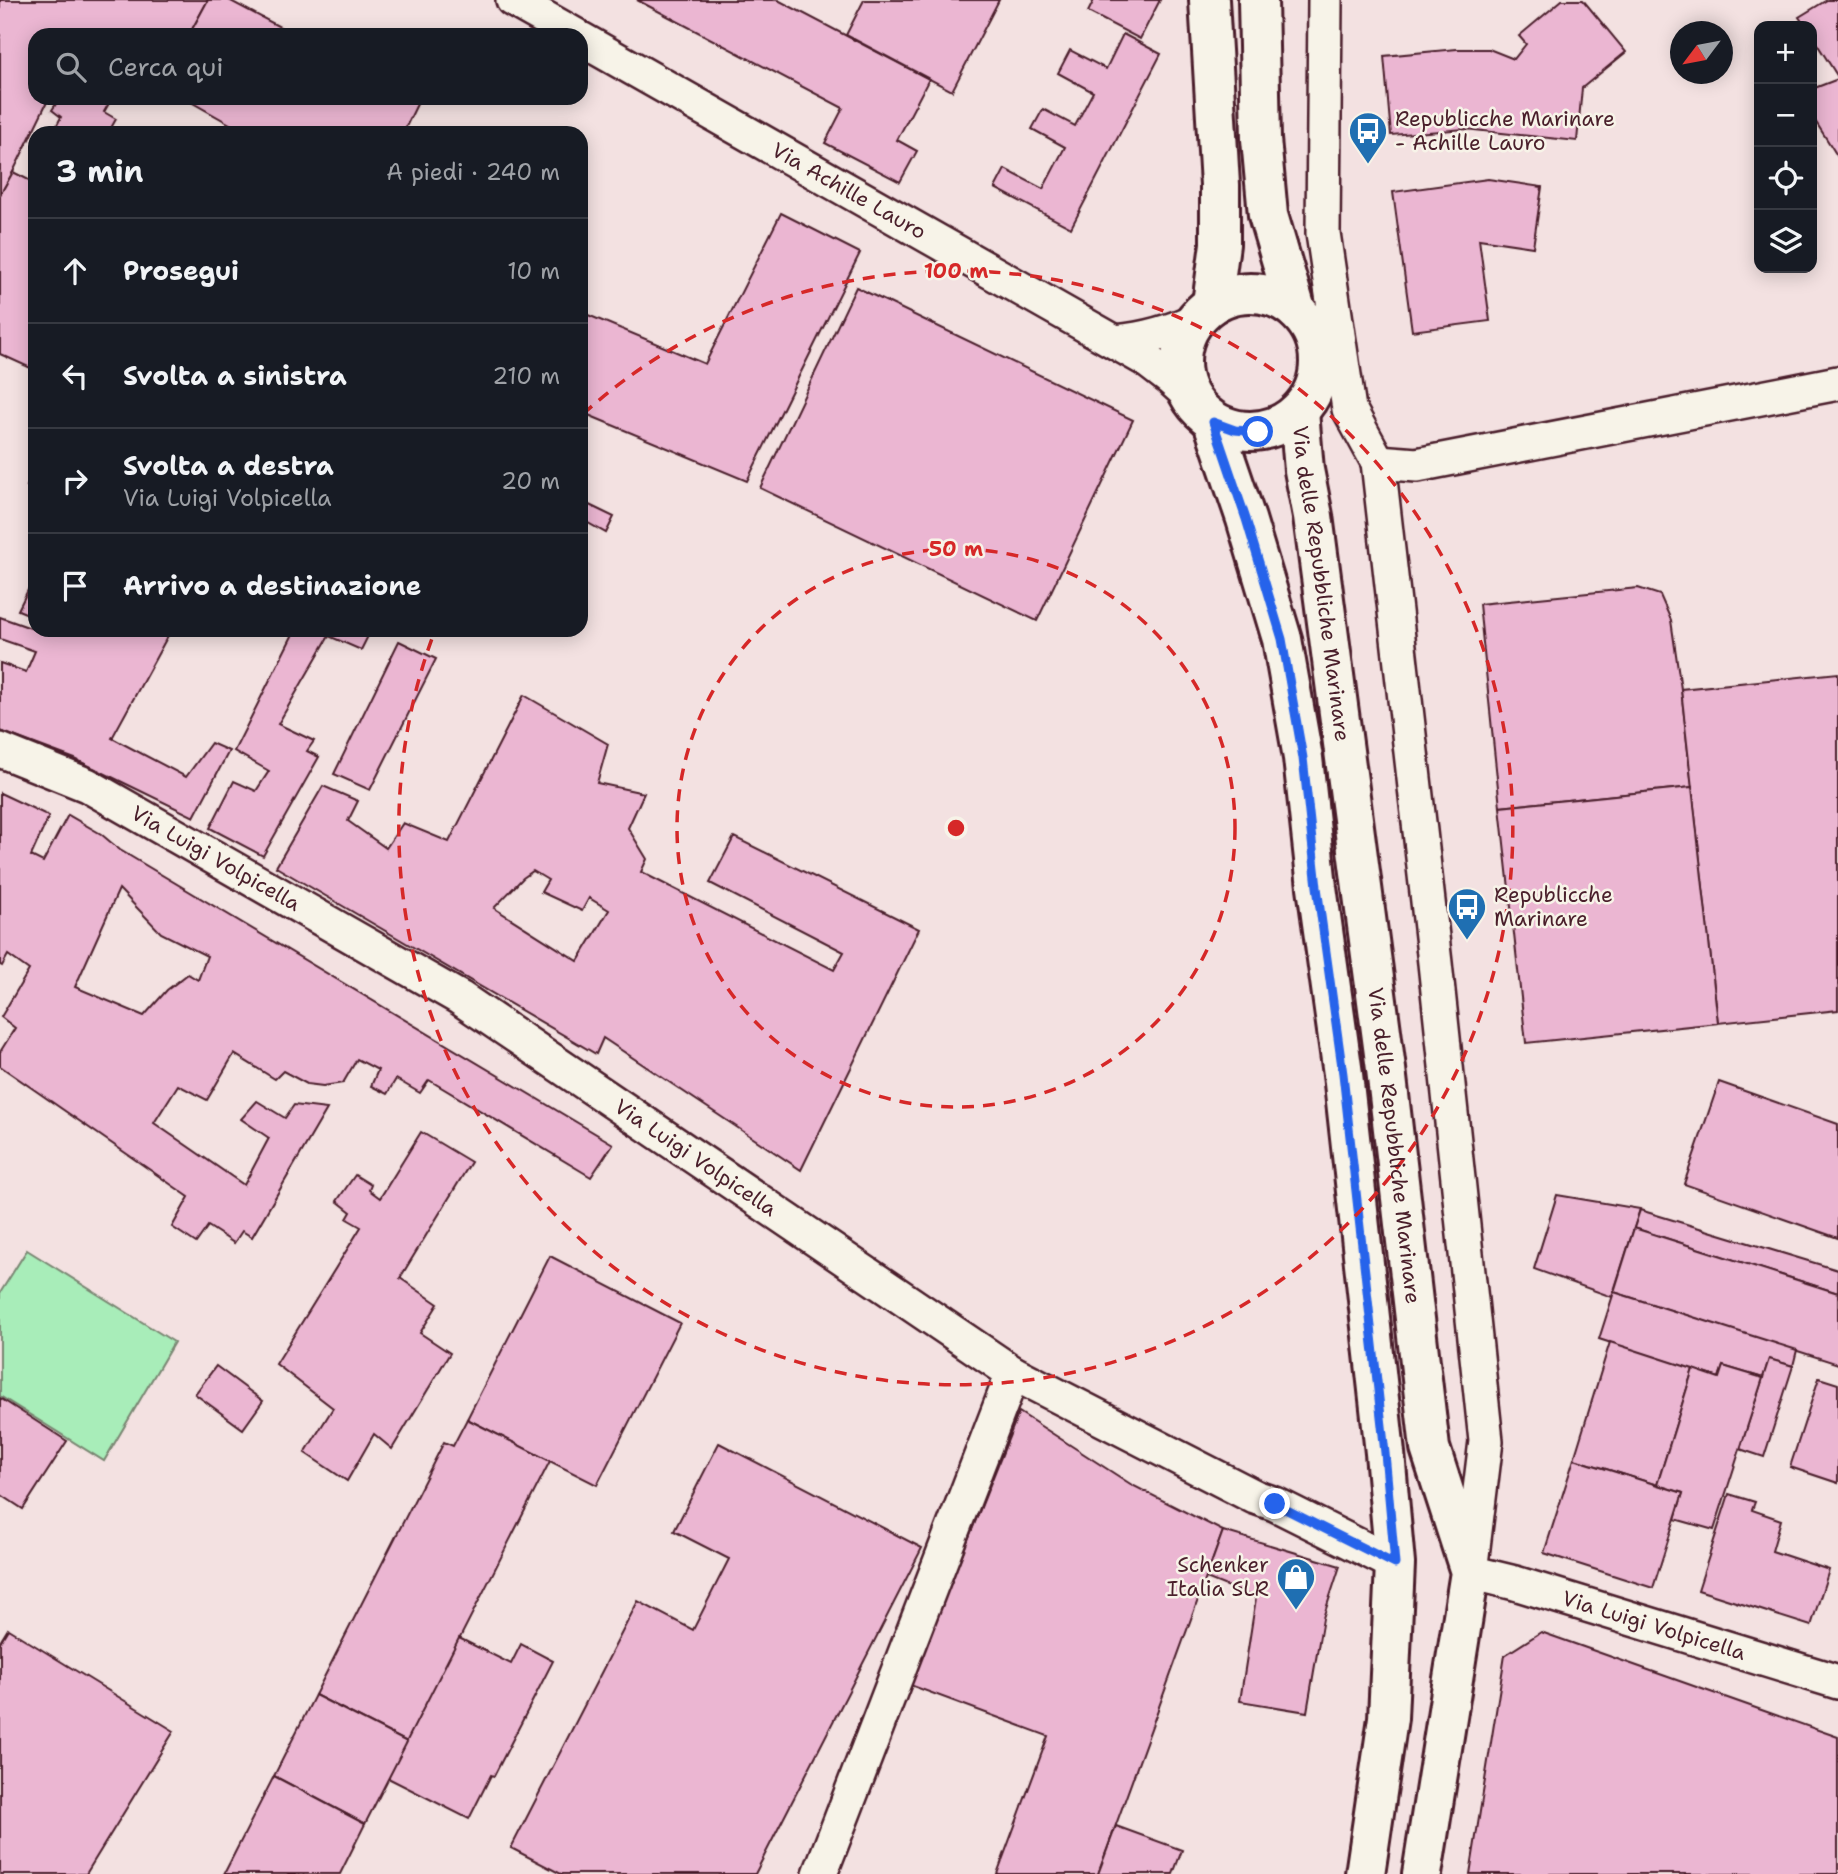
<!DOCTYPE html>
<html lang="it">
<head>
<meta charset="utf-8">
<style>
  body { margin:0; font-family:"Shantell Sans",sans-serif; background:#242831; color:#f1f3f6 }
  .controls { position:absolute; right:21px; top:21px; display:grid; overflow:hidden; border-radius:14px; box-shadow:0 4px 18px #0003 }
  .controls button { width:63px; height:63px; display:grid; place-items:center; padding:0; border:0; border-bottom:2px solid #363941; background:#171b24; color:#f1f3f6; font:35px sans-serif }
  .compass { position:absolute; left:1670px; top:21px; width:63px; height:63px; border-radius:50%; background:#171b24; box-shadow:0 4px 18px #0003; rotate:238deg }
  .stop { position:absolute; width:21px; height:21px; margin:-16px; border:5px solid #2563eb; border-radius:50%; background:#fff }
  .stop.end { background:#2563eb; border-color:#fff; box-shadow:0 2px 7px #0008 }
  .list { margin:0; padding:0; list-style:none }
  h2 { display:flex; justify-content:space-between; align-items:center; height:91px; margin:0; padding:0 28px; font-size:30px }
  h2 small { font-size:23px; font-weight:400; color:#9ea1a6 }
  .list li { display:grid; grid-template-columns:46px 1fr auto; gap:21px; align-items:center; box-sizing:border-box; height:105px; padding:0 28px; border-top:2px solid #363941 }
  .list b { display:block; font-size:26px; white-space:nowrap }
  .list p { margin:0; font-size:23px; white-space:nowrap; color:#9ea1a6 }
  .list em { font-size:23px; font-style:normal; color:#9ea1a6 }
  .icon { flex:none; width:38px; height:38px; fill:none; stroke:currentColor; stroke-width:2; stroke-linecap:round; stroke-linejoin:round }
  .map { position:relative; flex:none; width:1838px; height:1874px; overflow:hidden }
  .search { position:absolute; background:#171b24; box-shadow:0 4px 18px #0003; left:28px; top:28px; width:560px; height:77px; display:flex; align-items:center; gap:18px; box-sizing:border-box; padding:0 24px; border-radius:21px; color:#9ea1a6; font-size:26px }
  .panel { position:absolute; background:#171b24; box-shadow:0 4px 18px #0003; left:28px; top:126px; width:560px; height:511px; border-radius:21px }
  .map>svg:first-child { display:block }
</style>
</head>
<body>
<div class="map">
<svg width="1838" height="1874" viewBox="0 0 1838 1874">
  <rect width="100%" height="100%" fill="#f3e1e1"/>
  <filter id="ink" filterUnits="userSpaceOnUse"><feTurbulence type="fractalNoise" baseFrequency=".0143" numOctaves="2"/><feDisplacementMap in="SourceGraphic" scale="14" xChannelSelector="R" yChannelSelector="G"/><feConvolveMatrix kernelMatrix="1 2 1 2 8 2 1 2 1" color-interpolation-filters="sRGB"/></filter>
  <g filter="url(#ink)">
    <polygon fill="#a8edb9" stroke="#798672" stroke-width="2" points="27,1250 174,1342 104,1461 0,1396 0,1293"/>
    <g fill="#ebb6d2" stroke="#4a1f2b" stroke-width="2" fill-rule="evenodd">
      <polygon points="0,0 208,0 189,35 35,35 35,98 49,98 13,172 0,195"/>
      <polygon points="208,0 229,0 295,35 189,35"/>
      <polygon points="637,0 778,0 929,79 897,140 917,151 900,182 825,143 843,108"/>
      <polygon points="864,0 999,0 952,91 846,35"/>
      <polygon points="1094,0 1160,0 1140,39 1088,12"/>
      <polygon points="1562,0 1583,0 1626,52 1582,88 1577,141 1465,129 1391,135 1384,56 1457,49 1489,49 1514,59 1526,44 1519,36"/>
      <polygon points="1827,0 1838,0 1838,77 1812,36 1812,26 1805,26 1799,17"/>
      <polygon points="1123,34 1161,54 1071,228 995,188 1005,169 1043,189 1065,147 1032,129 1043,109 1075,126 1093,92 1058,73 1070,50 1106,69"/>
      <polygon points="1838,79 1838,157 1812,116 1812,89"/>
      <polygon points="60,98 112,98 104,112 116,119 111,128 122,133 53,133 61,117 52,110"/>
      <polygon points="184,98 416,98 419,100 403,133 246,133"/>
      <polygon points="13,172 35,183 35,370 0,354 0,195"/>
      <polygon points="1488,179 1542,187 1533,247 1479,239 1490,321 1412,331 1393,192"/>
      <polygon points="781,213 860,253 747,481 581,412 581,312 705,364"/>
      <polygon points="856,287 1133,420 1037,621 760,488"/>
      <polygon points="35,470 35,490 27,486"/>
      <polygon points="581,501 614,517 606,533 581,519"/>
      <polygon points="35,576 35,617 18,610"/>
      <polygon points="1638,588 1660,595 1671,620 1681,689 1692,787 1500,807 1479,604"/>
      <polygon points="0,617 42,632 42,630 171,630 112,738 186,777 211,743 229,751 194,817 75,759 0,731 0,663 26,672 35,651 0,639"/>
      <polygon points="295,630 371,630 361,650 329,636 278,724 314,741 307,751 319,757 263,856 210,828 234,781 256,791 269,771 234,751"/>
      <polygon points="399,641 436,659 370,790 334,774"/>
      <polygon points="1838,673 1838,1010 1718,1023 1681,689"/>
      <path d="M524,695L608,744L597,783L644,793L628,828L647,859L641,872L834,970L844,952L710,883L734,837L919,929L801,1170L603,1038L596,1054L276,867L323,786L358,801L348,821L386,848L403,823L449,842ZM533,871L548,880L541,892L582,911L589,898L609,910L578,961L494,908L523,878Z"/>
      <polygon points="1692,787 1718,1023 1526,1043 1500,807"/>
      <path d="M0,793L49,816L31,856L43,862L68,815L101,834L120,850L613,1144L591,1177L429,1080L420,1093L396,1079L387,1094L371,1086L378,1070L357,1059L343,1083L323,1086L307,1084L283,1071L275,1079L234,1054L207,1100L178,1085L154,1123L244,1185L269,1138L241,1119L257,1101L285,1118L294,1105L327,1109L252,1237L242,1231L234,1243L208,1226L196,1243L172,1227L189,1197L0,1066V1052L15,1028L1,1017L29,970L8,955L2,966L0,965ZM119,889L161,933L207,956L198,980L188,974L167,990L144,1016L75,987Z"/>
      <polygon points="1719,1082 1838,1124 1838,1238 1684,1184"/>
      <polygon points="421,1132 471,1162 400,1278 438,1304 420,1333 450,1353 392,1449 374,1434 347,1481 305,1453 333,1408 276,1364 361,1227 347,1219 351,1212 337,1201 355,1175 371,1185 369,1190 380,1198"/>
      <polygon points="1557,1195 1640,1209 1612,1297 1534,1269"/>
      <polygon points="1640,1210 1838,1270 1838,1293 1634,1228"/>
      <polygon points="1634,1228 1838,1293 1838,1364 1614,1292"/>
      <polygon points="550,1256 680,1323 597,1485 467,1419"/>
      <polygon points="1614,1292 1797,1350 1793,1366 1769,1359 1763,1378 1723,1366 1719,1378 1599,1339"/>
      <polygon points="1610,1342 1693,1369 1657,1485 1574,1459"/>
      <polygon points="1769,1359 1793,1366 1764,1457 1740,1449"/>
      <polygon points="216,1366 263,1401 243,1429 195,1394"/>
      <polygon points="1723,1366 1763,1378 1714,1530 1675,1519 1683,1493 1657,1485 1693,1369 1719,1378"/>
      <polygon points="1819,1378 1838,1384 1838,1483 1790,1467"/>
      <polygon points="0,1398 67,1441 23,1509 0,1494"/>
      <polygon points="1019,1412 1132,1485 1223,1531 1098,1874 997,1874 1048,1736 910,1685"/>
      <polygon points="467,1419 550,1461 407,1742 315,1695 444,1442 453,1446"/>
      <polygon points="719,1443 922,1548 755,1874 561,1874 511,1848 638,1601 693,1630 729,1559 674,1531"/>
      <polygon points="1574,1459 1683,1493 1653,1588 1544,1553"/>
      <polygon points="1729,1494 1755,1502 1752,1510 1781,1520 1772,1551 1829,1570 1811,1626 1698,1590"/>
      <polygon points="1223,1531 1340,1566 1323,1618 1307,1712 1240,1701 1256,1598 1206,1578"/>
      <polygon points="8,1629 174,1731 86,1874 0,1874 0,1642"/>
      <polygon points="1541,1632 1838,1737 1838,1874 1470,1874 1505,1655"/>
      <polygon points="459,1638 511,1664 521,1644 553,1661 494,1776 491,1775 469,1819 388,1778"/>
      <polygon points="315,1695 407,1742 365,1824 274,1776"/>
      <polygon points="274,1776 365,1824 340,1874 224,1874"/>
      <polygon points="1116,1826 1182,1850 1173,1874 1098,1874"/>
    </g>
    <g fill="none" stroke-linecap="round" stroke-linejoin="round">
      <g stroke="#4a1f2b" stroke-width="38">
        <g id="minor">
          <polyline points="513,0 575,35"/>
          <path id="s1" d="M1325,0L1323,233L1349,409L1378,462L1435,963L1486,1441L1470,1572L1515,1583L1838,1682"/>
          <path id="s2" d="M581,39L1145,359L1171,379L1190,396"/>
          <path d="M1116,342C1145,339 1169,333 1195,320"/>
          <polyline points="1378,462 1417,465 1838,383"/>
          <path id="s3" d="M0,750L87,785L460,998L1013,1373L1255,1497L1275,1504L1395,1564"/>
          <polyline points="820,1874 1013,1373"/>
        </g>
      </g>
      <g stroke="#4a1f2b" stroke-width="44">
        <g id="secondary">
          <polyline points="1209,0 1220,185 1220,244 1212,304"/>
          <polyline points="1258,0 1261,139 1268,215 1296,310"/>
          <circle cx="1250" cy="362" r="69"/>
          <path id="s4" d="M1299,412L1304,470L1313,516L1386,1069L1430,1448L1470,1572L1422,1874"/>
          <polyline points="1213,422 1246,519 1282,639 1303,758 1317,887 1343,1074 1385,1453 1395,1564 1388,1718 1365,1874"/>
        </g>
      </g>
      <use href="#minor" stroke="#f7f3e8" stroke-width="33"/>
      <use href="#secondary" stroke="#f7f3e8" stroke-width="38"/>
    </g>
  </g>
  <g fill="none" stroke-linecap="round" stroke-linejoin="round" filter="url(#ink)">
    <polyline stroke="#2563eb" stroke-width="9" points="1258,432 1235,430 1213,422 1246,519 1282,639 1303,758 1317,887 1343,1074 1385,1453 1395,1564 1275,1504"/>
  </g>
  <g fill="none" stroke="#d62828" stroke-width="3.5" stroke-dasharray="12 9">
    <circle cx="956" cy="828" r="279"/>
    <path d="M583 414A557 557 0 1 1 434 633"/>
  </g>
  <defs>
    <g id="bus-pin" transform="scale(2.0125)"><path d="M0 17L-7.5 6A9.5 9.5 0 1 1 7.5 6Z" fill="#1f6fb2" stroke="#f7f3e8"/><path d="M-5-6H5V4H4V6H2V4H-2V6H-4V4H-5ZM-3.5-4V0h7V-4ZM-3.5 1.2v1.5H-2V1.2ZM2 1.2v1.5H3.5V1.2Z" fill="#fff"/></g>
    <g id="shop-pin" transform="scale(2.0125)"><path d="M0 17L-7.5 6A9.5 9.5 0 1 1 7.5 6Z" fill="#1f6fb2" stroke="#f7f3e8"/><path d="M-5-2.5h2.3a2.7 3.5 0 0 1 5.4 0H5L5.5 6h-11ZM-1.5-2.5h3a1.5 2.3 0 0 0-3 0Z" fill="#fff"/></g>
  </defs>
  <g fill-rule="evenodd">
    <use href="#bus-pin" x="1368" y="131"/>
    <use href="#bus-pin" x="1467" y="907"/>
    <use href="#shop-pin" x="1296" y="1577"/>
  </g>
  <g text-anchor="middle" dominant-baseline="central" stroke-width="5" stroke-linejoin="round" paint-order="stroke">
    <g font-size="21" fill="#4a1f2b" stroke="#f7f3e8" text-anchor="start">
      <text x="1395" y="119">Republicche Marinare<tspan x="1395" dy="24">- Achille Lauro</tspan></text>
      <text x="1494" y="895">Republicche<tspan x="1494" dy="24">Marinare</tspan></text>
      <text x="1269" y="1565" text-anchor="end">Schenker<tspan x="1269" dy="24">Italia SLR</tspan></text>
    </g>
    <g font-size="21" fill="#4a1f2b" stroke="#f7f3e8">
      <text stroke="none"><textPath href="#s2" startOffset="308">Via Achille Lauro</textPath></text>
      <text stroke="none"><textPath href="#s4" startOffset="173">Via delle Repubbliche Marinare</textPath></text>
      <text stroke="none"><textPath href="#s3" startOffset="242">Via Luigi Volpicella</textPath></text>
      <text stroke="none"><textPath href="#s4" startOffset="740">Via delle Repubbliche Marinare</textPath></text>
      <text stroke="none"><textPath href="#s3" startOffset="808">Via Luigi Volpicella</textPath></text>
      <text stroke="none"><textPath href="#s1" startOffset="1780">Via Luigi Volpicella</textPath></text>
    </g>
  </g>
  <circle cx="956" cy="828" r="10" fill="#d62828" stroke="#f7f3e8" stroke-width="3.5"/>
  <g font-size="21" text-anchor="middle" font-weight="bold" fill="#d62828" stroke="#f7f3e8" stroke-width="5" stroke-linejoin="round" paint-order="stroke">
    <text x="956" y="278">100 m</text>
    <text x="956" y="556">50 m</text>
  </g>
</svg>
<div class="controls">
<button>+</button>
<button>−</button>
<button><svg class="icon" aria-label="locate" viewBox="0 0 24 24"><circle cx="12" cy="12" r="6"/><path d="M12 2v4M12 18v4M2 12h4M18 12h4"/></svg></button>
<button><svg class="icon" aria-label="layers" viewBox="0 0 24 24"><path d="M12 4l9 5-9 5-9-5zM3 14l9 5 9-5"/></svg></button>
</div>
<svg class="compass" viewBox="-18 -18 36 36"><path d="M0-13l5 13h-10z" fill="#e53935"/><path d="M0 13l5-13h-10z" fill="#9ea1a6"/></svg>
<div class="stop" style="left:1258px;top:432px"></div>
<div class="stop end" style="left:1275px;top:1504px"></div>
<div class="search"><svg class="icon" aria-label="search" viewBox="0 0 24 24"><circle cx="10" cy="10" r="6"/><path d="M15 15l6 6"/></svg>Cerca qui</div>
<section class="panel">
<h2>3 min<small>A piedi · 240 m</small></h2>
<ul class="list">
<li><svg class="icon" aria-label="ahead" viewBox="0 0 24 24"><path d="M12 20V5M6 11l6-6 6 6"/></svg><div><b>Prosegui</b></div><em>10 m</em></li>
<li><svg class="icon" aria-label="left" viewBox="0 0 24 24"><path d="M17 20v-9H6M10 6l-5 5 5 5"/></svg><div><b>Svolta a sinistra</b></div><em>210 m</em></li>
<li><svg class="icon" aria-label="right" viewBox="0 0 24 24"><path d="M7 20v-9h11M14 6l5 5-5 5"/></svg><div><b>Svolta a destra</b><p>Via Luigi Volpicella</p></div><em>20 m</em></li>
<li><svg class="icon" aria-label="arrive" viewBox="0 0 24 24"><path d="M6 21V4h12l-3 4 3 4H6"/></svg><div><b>Arrivo a destinazione</b></div></li>
</ul>
</section>
</div>
</body>
</html>
